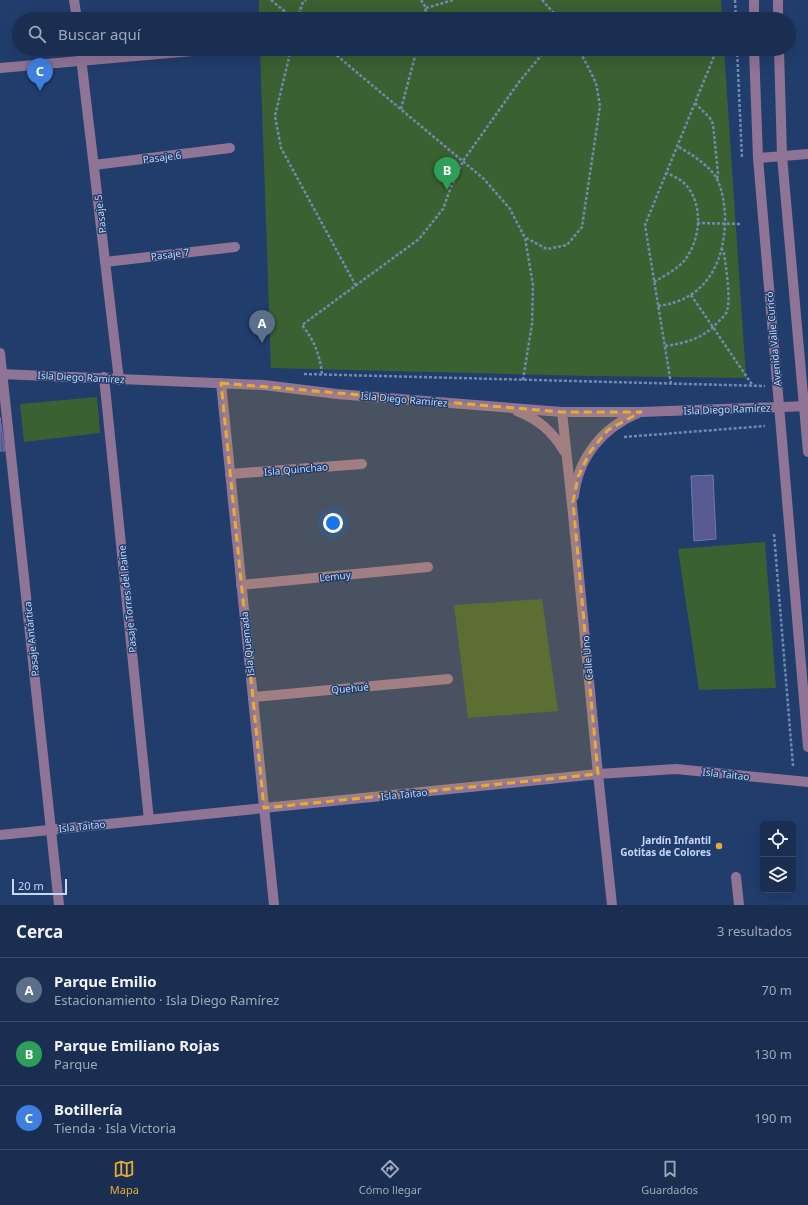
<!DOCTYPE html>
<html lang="es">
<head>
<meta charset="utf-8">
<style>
  body { margin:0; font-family:"Noto Sans",sans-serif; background:#223658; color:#f1f3f6 }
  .controls { position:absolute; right:12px; bottom:12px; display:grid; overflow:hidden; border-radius:6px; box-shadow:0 4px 16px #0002 }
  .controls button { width:36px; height:36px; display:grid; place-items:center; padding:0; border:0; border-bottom:1px solid #374a68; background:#192e51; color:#f1f3f6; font:20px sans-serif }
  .scale { position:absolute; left:12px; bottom:10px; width:55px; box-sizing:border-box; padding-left:4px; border:2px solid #c6d8f5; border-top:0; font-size:11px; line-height:14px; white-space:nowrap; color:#c6d8f5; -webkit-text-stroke:3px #213d6c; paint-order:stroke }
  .you { position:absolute; left:333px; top:523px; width:14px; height:14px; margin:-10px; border:3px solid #fff; border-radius:50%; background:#1a73e8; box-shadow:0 0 0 6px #1a73e833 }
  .badge { display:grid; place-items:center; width:26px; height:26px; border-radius:50%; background:#e7ac37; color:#fff; font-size:13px; font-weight:700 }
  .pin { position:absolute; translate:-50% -33px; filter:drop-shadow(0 1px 2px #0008) }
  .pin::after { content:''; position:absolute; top:21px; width:14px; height:12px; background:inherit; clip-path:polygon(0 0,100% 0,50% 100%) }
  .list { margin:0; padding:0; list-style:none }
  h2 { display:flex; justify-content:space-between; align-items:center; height:52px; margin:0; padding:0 16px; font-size:17px }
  h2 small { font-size:13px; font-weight:400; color:#9fa8b7 }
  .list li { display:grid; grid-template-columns:26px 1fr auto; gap:12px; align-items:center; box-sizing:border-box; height:64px; padding:0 16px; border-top:1px solid #374a68 }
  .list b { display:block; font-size:15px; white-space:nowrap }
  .list p { margin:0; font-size:13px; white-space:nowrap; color:#9fa8b7 }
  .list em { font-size:13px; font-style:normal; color:#9fa8b7 }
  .icon { flex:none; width:22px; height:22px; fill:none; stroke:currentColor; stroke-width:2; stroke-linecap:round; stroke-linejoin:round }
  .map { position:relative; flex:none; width:808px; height:905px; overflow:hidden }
  .search { position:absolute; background:#192e51; box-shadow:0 4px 16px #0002; left:12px; right:12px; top:12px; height:44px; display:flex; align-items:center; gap:10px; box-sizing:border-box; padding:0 14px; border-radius:22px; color:#9fa8b7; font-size:15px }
  .sheet { height:244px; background:#192e51 }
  nav { display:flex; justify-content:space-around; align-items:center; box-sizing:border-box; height:56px; border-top:1px solid #374a68; background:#192e51; font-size:11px; color:#9fa8b7 }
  nav a { display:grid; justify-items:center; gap:2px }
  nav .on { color:#e7ac37 }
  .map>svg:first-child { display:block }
</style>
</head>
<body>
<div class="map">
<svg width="808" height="905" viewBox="0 0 808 905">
  <rect width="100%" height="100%" fill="#213d6c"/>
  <g fill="#3b6032">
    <polygon points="259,0 721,0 722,19 259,19"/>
    <polygon points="260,49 724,49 746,378 591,376 271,368"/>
    <polygon points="97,397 100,433 24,442 20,404"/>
    <polygon points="765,542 776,688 699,690 678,549"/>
    <polygon points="542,599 558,711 468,718 454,605"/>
  </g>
  <g fill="#575a92" stroke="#7277b1">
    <polygon points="0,417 5,451 0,451"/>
    <polygon points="713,475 716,539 694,541 691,476"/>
  </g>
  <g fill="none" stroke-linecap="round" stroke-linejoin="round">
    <g stroke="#738ab0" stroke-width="2.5" stroke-dasharray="3 2" stroke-linecap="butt">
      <polyline points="271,0 294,19"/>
      <polyline points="421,0 426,8 424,19"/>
      <polyline points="542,0 559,19"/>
      <polyline points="735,0 736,19"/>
      <polyline points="426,8 453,0"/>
      <polyline points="297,19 303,2 306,0"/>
      <polyline points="291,49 275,116 281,148 356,286"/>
      <polyline points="329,49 484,179 510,209 525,238 533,285 532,324 523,380"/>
      <polyline points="737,49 742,158"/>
      <polyline points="695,103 710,118 713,124 718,173 717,180"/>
      <polyline points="401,109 417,49"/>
      <polyline points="697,223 741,224"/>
      <polyline points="526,238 547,249 567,245 582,227 600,106 596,83 586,63 578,49"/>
      <path d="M654,282C664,276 676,270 684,261C701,240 704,204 685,184C680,179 673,176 667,173"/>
      <polyline points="691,295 753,386"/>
      <path d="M658,306C707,300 726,261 725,215C724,201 722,186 714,174C704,162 691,154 677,146"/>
      <path d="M665,346C687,343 704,338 719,321C722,318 726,315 727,311C731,298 726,268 724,253L722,249"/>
      <polyline points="304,374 765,386"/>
      <path d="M322,374C320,355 314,340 302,325L419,239L443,209L451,187L463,161L519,82L544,52L549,49"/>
      <polyline points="671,384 645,225 717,49"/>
      <polyline points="624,437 765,426"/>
      <polyline points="774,534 793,766"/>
    </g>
    <g stroke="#8f7495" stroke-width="10">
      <polyline points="74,0 77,19"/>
      <polyline points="754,0 754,19"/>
      <polyline points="778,0 778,19"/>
      <polyline points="80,49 119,380"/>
      <polyline points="754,49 758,158 808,747"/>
      <polyline points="779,49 782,156 808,452"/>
      <polyline points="0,68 215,49"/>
      <polyline points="758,158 808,154"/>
      <polyline points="94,165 230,148"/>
      <polyline points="105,262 235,247"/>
      <polyline points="0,353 59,905"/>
      <polyline points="0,374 264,385 337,394 562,412 641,412 808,406"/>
      <polyline points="104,377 149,820"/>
      <polyline points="221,383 274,905"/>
      <path d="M517,411C538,419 552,431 564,451"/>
      <polyline points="562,412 573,514 598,774 612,905"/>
      <polyline points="230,474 362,464"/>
      <path d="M574,496C578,458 603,427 638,413"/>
      <polyline points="241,585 428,567"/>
      <polyline points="253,697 448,679"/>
      <polyline points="0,835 598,774 676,769 808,782"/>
      <polyline points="736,877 739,905"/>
    </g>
  </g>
  <path fill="#e7ac37" fill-opacity="0.2" stroke="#e7ac37" stroke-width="3" stroke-dasharray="8 5" stroke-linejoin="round" d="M221,383L562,412H641L608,430L590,452L578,477L573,502L598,774L264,808Z"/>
  <circle fill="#e7ac37" stroke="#213d6c" stroke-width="1.5" cx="719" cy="846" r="4"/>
  <g text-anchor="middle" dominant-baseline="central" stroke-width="3" stroke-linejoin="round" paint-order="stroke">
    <g font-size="10" fill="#c6d8f5" stroke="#213d6c">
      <text transform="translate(162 157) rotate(-7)">Pasaje 6</text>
      <text transform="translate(100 214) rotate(-97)">Pasaje 5</text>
      <text transform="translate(170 254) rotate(-7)">Pasaje 7</text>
      <text transform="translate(773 339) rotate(-95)">Avenida Valle Curicó</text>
      <text transform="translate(81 377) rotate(3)">Isla Diego Ramírez</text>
      <text transform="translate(404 399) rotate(5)">Isla Diego Ramírez</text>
      <text transform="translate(727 409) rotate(-2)">Isla Diego Ramírez</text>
      <text transform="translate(296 469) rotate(-5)">Isla Quinchao</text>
      <text transform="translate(335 576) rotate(-6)">Lemuy</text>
      <text transform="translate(127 599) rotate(-96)">Pasaje Torres del Paine</text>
      <text transform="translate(31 639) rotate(-96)">Pasaje Antártica</text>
      <text transform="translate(247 644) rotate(-96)">Isla Quemada</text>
      <text transform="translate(587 658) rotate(-95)">Calle Uno</text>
      <text transform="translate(350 688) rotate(-5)">Quehué</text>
      <text transform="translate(726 774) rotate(6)">Isla Taitao</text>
      <text transform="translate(404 794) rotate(-6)">Isla Taitao</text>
      <text transform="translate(82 826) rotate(-6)">Isla Taitao</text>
    </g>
    <g font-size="10" font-weight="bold" fill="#c6d8f5" stroke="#213d6c" text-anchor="end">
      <text x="711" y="840">Jardín Infantil<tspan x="711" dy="12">Gotitas de Colores</tspan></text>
    </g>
  </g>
</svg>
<div class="controls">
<button><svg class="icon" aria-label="locate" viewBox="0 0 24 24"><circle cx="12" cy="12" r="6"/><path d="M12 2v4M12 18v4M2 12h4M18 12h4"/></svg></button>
<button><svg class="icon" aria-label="layers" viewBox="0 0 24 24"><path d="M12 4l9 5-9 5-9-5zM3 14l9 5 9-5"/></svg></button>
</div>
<div class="scale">20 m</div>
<div class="you"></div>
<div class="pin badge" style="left:262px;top:343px;background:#5c6f8a">A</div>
<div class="pin badge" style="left:447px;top:190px;background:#2e9e5b">B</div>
<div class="pin badge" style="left:40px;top:91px;background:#3f7fe0">C</div>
<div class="search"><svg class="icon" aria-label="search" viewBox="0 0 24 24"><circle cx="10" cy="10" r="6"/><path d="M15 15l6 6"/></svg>Buscar aquí</div>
</div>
<section class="sheet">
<h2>Cerca<small>3 resultados</small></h2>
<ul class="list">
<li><span class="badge" style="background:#5c6f8a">A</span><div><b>Parque Emilio</b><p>Estacionamiento · Isla Diego Ramírez</p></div><em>70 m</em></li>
<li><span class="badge" style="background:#2e9e5b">B</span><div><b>Parque Emiliano Rojas</b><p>Parque</p></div><em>130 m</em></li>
<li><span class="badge" style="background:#3f7fe0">C</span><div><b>Botillería</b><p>Tienda · Isla Victoria</p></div><em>190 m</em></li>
</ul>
</section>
<nav>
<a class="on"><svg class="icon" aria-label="map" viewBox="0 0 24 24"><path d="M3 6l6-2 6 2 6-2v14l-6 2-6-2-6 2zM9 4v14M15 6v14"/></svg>Mapa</a>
<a><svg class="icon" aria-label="directions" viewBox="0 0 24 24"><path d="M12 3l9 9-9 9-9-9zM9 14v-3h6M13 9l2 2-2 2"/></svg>Cómo llegar</a>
<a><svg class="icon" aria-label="saved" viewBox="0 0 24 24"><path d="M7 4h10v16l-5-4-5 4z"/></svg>Guardados</a>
</nav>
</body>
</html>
